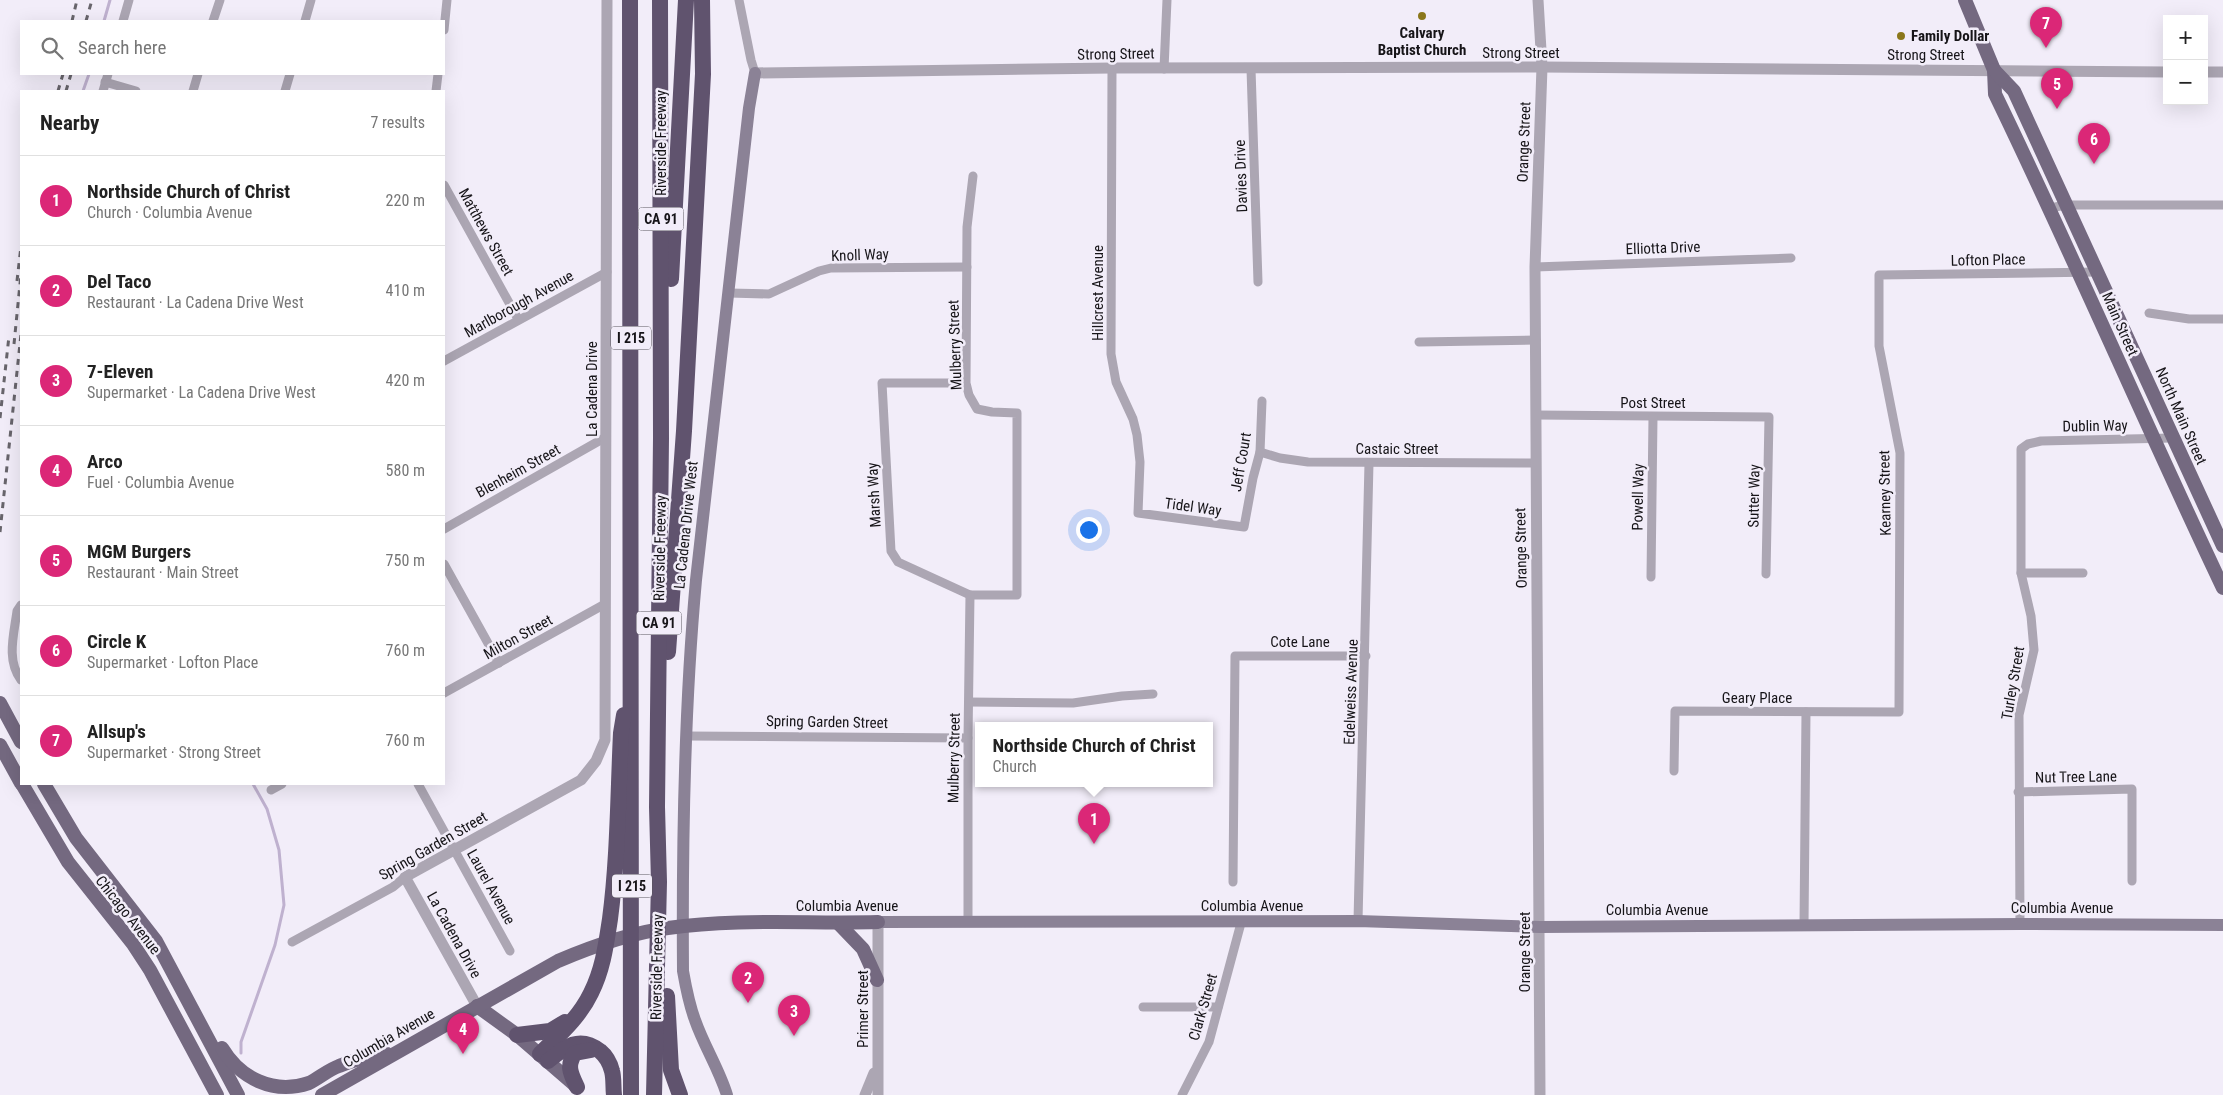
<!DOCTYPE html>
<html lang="en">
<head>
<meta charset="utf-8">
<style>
  body { margin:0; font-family:"Roboto Condensed",sans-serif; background:#f6f6f6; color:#222 }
  .controls { position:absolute; right:15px; top:15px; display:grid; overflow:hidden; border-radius:0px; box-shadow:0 5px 20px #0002 }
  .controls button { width:45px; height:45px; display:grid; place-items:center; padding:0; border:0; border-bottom:1px solid #e0e0e0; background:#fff; color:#222; font:25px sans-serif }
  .you { position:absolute; left:1088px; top:529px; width:18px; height:18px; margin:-12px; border:4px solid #fff; border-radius:50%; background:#1a73e8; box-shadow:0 0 0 8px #1a73e833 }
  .badge { display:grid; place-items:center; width:32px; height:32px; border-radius:50%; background:#db2777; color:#fff; font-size:16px; font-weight:700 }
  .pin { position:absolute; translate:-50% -41px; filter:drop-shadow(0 1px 2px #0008) }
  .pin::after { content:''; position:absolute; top:26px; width:18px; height:15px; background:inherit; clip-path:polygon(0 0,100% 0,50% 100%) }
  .popup { position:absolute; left:975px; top:722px; width:238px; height:65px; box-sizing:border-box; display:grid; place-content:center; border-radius:0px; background:#fff; filter:drop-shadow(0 1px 4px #0005); font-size:16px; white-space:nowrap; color:#767676 }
  .popup b { font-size:19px; color:#222 }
  .popup::after { content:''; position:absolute; left:50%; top:100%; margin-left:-10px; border:10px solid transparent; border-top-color:#fff }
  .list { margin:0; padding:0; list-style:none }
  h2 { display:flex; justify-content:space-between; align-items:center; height:65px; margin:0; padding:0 20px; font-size:21px }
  h2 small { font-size:16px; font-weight:400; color:#767676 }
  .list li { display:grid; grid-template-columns:32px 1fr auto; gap:15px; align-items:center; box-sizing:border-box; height:90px; padding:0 20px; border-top:1px solid #e0e0e0 }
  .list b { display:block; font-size:19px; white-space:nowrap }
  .list p { margin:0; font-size:16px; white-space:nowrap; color:#767676 }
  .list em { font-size:16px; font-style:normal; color:#767676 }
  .icon { flex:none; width:28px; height:28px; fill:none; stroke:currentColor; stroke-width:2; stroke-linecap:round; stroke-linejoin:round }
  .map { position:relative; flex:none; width:2223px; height:1095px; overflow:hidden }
  .search { position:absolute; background:#fff; box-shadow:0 5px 20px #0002; left:20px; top:20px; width:425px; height:55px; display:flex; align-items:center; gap:12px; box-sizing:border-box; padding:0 18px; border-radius:0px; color:#767676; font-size:19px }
  .panel { position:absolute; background:#fff; box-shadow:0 5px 20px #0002; left:20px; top:90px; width:425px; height:695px; border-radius:0px }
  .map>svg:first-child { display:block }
</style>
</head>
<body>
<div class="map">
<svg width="2223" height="1095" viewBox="0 0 2223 1095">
  <rect width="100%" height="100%" fill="#f2edf9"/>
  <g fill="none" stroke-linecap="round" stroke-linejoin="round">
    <g stroke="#bfb1cf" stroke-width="3">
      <polyline points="104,21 110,0"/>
      <polyline points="83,91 89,74"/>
      <polyline points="241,1053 241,1042 275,945 284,905 279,850 267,809 253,784"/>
    </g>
    <g stroke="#aca6b3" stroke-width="9">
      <polyline points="739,0 751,60 755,73"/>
      <polyline points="123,21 129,0"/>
      <polyline points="213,21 220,0"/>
      <polyline points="305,21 311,0"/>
      <polyline points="444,30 447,0"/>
      <polyline points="1112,68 1111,354 1116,382 1133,419 1137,435 1140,462 1138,513 1244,527 1253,478 1260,452 1262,401"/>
      <polyline points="1164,69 1167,0"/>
      <polyline points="1251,69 1258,282"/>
      <polyline points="105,82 136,91"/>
      <polyline points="103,91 108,74"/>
      <polyline points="193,91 198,74"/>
      <polyline points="285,91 290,74"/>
      <polyline points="436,91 438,74"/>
      <polyline points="444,185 518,319"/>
      <polyline points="2050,208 2066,205 2223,205"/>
      <polyline points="1535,267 1791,258"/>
      <polyline points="729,293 769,294 819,271 831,268 967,267"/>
      <polyline points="2149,313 2189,319 2223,319"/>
      <polyline points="1419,342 1536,340"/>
      <polyline points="444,361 607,272"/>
      <polyline points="966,383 882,383 891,551 898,562 970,595 1017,595 1017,413 992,412 977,409 969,395 966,383 967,227 973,176"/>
      <polyline points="1536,415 1769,417 1766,574"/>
      <polyline points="1260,452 1280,458 1308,462 1536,463"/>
      <polyline points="444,529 606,437"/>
      <polyline points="444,564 499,663"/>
      <polyline points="2021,573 2083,573"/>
      <polyline points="1651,577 1653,417"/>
      <path d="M21,605L17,611C14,634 6,660 21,680"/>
      <polyline points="444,693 605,604"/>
      <polyline points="969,702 1073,703 1122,696 1153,694"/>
      <polyline points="686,736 968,738"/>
      <polyline points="1674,771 1675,711 1899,712 1900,453 1879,346 1879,275 2098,272"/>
      <polyline points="418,784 510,951"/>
      <polyline points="271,790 282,784"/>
      <polyline points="2018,792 2132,789 2132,881"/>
      <polyline points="1233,882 1235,656 1366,656"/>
      <polyline points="1358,921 1369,463"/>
      <polyline points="968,922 968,738 970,595"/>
      <polyline points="2020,924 2019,715 2034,650 2031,616 2021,573 2021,449 2028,444 2041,441 2172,438"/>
      <polyline points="1804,925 1806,712"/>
      <polyline points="292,942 393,887 405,877"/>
      <polyline points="1143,1007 1218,1007"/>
      <polyline points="1182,1095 1209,1042 1241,923"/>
    </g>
    <g stroke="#aca6b3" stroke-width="11">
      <polyline points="1538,0 1542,67 1535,267 1540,1095"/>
      <polyline points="2204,72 2223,72"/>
      <polyline points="755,73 1112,68 1542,67 2167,72"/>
      <polyline points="477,1006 405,877 581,780 596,761 605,740 607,0"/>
      <polyline points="865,1095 874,1073"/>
      <polyline points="878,1095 878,922"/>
    </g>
    <g stroke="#8b8296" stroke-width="12">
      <polyline points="878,922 1358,921 1540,927 2020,924 2223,925"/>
      <path d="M727,1095C719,1069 704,1046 695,1020C689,1004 686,988 683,971C682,841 684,711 696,580L749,108L755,73"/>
    </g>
    <g stroke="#746980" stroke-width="14">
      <path d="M1965,0L1994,70L1995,94C2074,257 2145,424 2223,588"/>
      <polyline points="1994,70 2014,91 2223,546"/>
      <polyline points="0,703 21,742"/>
      <polyline points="0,745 21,783"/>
      <polyline points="22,784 68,862 133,944 150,970 217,1095"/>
      <polyline points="44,784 76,838 156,941 238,1095"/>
      <polyline points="838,923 863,949 877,980"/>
      <polyline points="477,1006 517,1035 576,1086"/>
      <path d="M222,1048C240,1078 273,1095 309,1083C319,1078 328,1070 339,1066C353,1060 371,1056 387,1054"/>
      <path d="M322,1095L558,961C593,946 630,933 668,928C738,918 808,924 878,922"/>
    </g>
    <g stroke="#60536e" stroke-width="16">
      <polyline points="630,0 631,1095"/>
      <polyline points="671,279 686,0"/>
      <polyline points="668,652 684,431 703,74 702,0"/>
      <polyline points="667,996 671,1070 680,1095"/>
      <polyline points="517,1035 550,1031 565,1022"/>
      <path d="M540,1054C559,1035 579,1018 591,993C603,969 606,945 610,919C618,858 618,795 621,733L624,715"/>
      <path d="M548,1061C565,1047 579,1035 600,1051C606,1056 610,1063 612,1071C614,1078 613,1087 614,1095"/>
      <path d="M577,1087C571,1074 566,1066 575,1053L591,1050"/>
      <polyline points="654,1095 659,882 657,807 661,438 660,0"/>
    </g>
    <g stroke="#68656c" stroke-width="3" stroke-dasharray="6 6" stroke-linecap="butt">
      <polyline points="72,21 77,0"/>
      <polyline points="86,21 92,0"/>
      <polyline points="58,91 63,74"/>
      <polyline points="66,91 71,74"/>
      <polyline points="17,281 21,246"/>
      <polyline points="14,344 21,274"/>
      <polyline points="0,418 9,336"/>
      <polyline points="0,532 21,334"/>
    </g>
  </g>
  <g fill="#8b771b" stroke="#f2edf9" stroke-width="2">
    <circle cx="1422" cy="16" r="5"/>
    <circle cx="1901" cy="36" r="5"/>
  </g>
  <g text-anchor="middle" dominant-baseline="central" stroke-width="5" stroke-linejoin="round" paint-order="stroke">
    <g fill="#f2edf9" stroke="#58555c" stroke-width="1">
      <rect x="638.5" y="207.5" width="45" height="23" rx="4"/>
      <rect x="611" y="326.5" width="40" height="23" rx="4"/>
      <rect x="636.5" y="611.5" width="45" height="23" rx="4"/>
      <rect x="612" y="874.5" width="40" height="23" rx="4"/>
    </g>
    <g font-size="14" font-weight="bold" fill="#161418">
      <text x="661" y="219">CA 91</text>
      <text x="631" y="338">I 215</text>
      <text x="659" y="623">CA 91</text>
      <text x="632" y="886">I 215</text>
    </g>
    <g font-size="15" font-weight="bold" fill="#161418" stroke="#f2edf9">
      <text x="1422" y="33">Calvary<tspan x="1422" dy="17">Baptist Church</tspan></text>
      <text x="1911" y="36" text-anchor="start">Family Dollar</text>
    </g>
    <g font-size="15" fill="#161418" stroke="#f2edf9">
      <text x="1521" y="53">Strong Street</text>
      <text transform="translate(1116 54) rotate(-1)">Strong Street</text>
      <text x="1926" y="55">Strong Street</text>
      <text transform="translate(1524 142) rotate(-88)">Orange Street</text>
      <text transform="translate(661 143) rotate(-90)">Riverside Freeway</text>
      <text transform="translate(1241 176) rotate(-92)">Davies Drive</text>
      <text transform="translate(486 232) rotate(61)">Matthews Street</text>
      <text transform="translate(1663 248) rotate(-2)">Elliotta Drive</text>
      <text transform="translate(860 255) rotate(-2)">Knoll Way</text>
      <text transform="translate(1988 260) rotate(-1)">Lofton Place</text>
      <text transform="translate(1098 293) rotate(-90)">Hillcrest Avenue</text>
      <text transform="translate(519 304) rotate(-29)">Marlborough Avenue</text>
      <text transform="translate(2120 324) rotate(66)">Main Street</text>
      <text transform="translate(955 345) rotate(-92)">Mulberry Street</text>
      <text transform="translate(592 389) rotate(-90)">La Cadena Drive</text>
      <text x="1653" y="403">Post Street</text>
      <text transform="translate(2181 416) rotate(66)">North Main Street</text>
      <text transform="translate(2095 426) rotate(-1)">Dublin Way</text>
      <text x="1397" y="449">Castaic Street</text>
      <text transform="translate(1241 462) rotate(-80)">Jeff Court</text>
      <text transform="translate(518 471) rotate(-29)">Blenheim Street</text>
      <text transform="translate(1885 493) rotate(-91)">Kearney Street</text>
      <text transform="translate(874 495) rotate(-93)">Marsh Way</text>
      <text transform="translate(1754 496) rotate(-89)">Sutter Way</text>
      <text transform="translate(1638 497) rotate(-89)">Powell Way</text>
      <text transform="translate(1193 507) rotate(8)">Tidel Way</text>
      <text transform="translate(686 525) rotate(-84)">La Cadena Drive West</text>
      <text transform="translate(660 548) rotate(-89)">Riverside Freeway</text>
      <text transform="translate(1521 548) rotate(-91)">Orange Street</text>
      <text transform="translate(518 637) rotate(-29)">Milton Street</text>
      <text x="1300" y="642">Cote Lane</text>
      <text transform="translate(2013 683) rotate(-80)">Turley Street</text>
      <text transform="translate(1351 692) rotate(-88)">Edelweiss Avenue</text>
      <text x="1757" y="698">Geary Place</text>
      <text transform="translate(827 722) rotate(1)">Spring Garden Street</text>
      <text transform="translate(954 758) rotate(-89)">Mulberry Street</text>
      <text transform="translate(2076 777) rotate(-1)">Nut Tree Lane</text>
      <text transform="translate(433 846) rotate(-30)">Spring Garden Street</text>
      <text transform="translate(491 887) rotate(61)">Laurel Avenue</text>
      <text x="847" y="906">Columbia Avenue</text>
      <text x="1252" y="906">Columbia Avenue</text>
      <text x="2062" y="908">Columbia Avenue</text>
      <text x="1657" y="910">Columbia Avenue</text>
      <text transform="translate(128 915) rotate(52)">Chicago Avenue</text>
      <text transform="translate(454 935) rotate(61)">La Cadena Drive</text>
      <text transform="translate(1525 952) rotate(-90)">Orange Street</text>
      <text transform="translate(657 967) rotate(-89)">Riverside Freeway</text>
      <text transform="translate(1203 1007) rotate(-74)">Clark Street</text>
      <text transform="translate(863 1009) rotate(-90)">Primer Street</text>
      <text transform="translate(389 1038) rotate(-30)">Columbia Avenue</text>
    </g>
  </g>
</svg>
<div class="controls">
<button>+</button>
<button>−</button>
</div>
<div class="you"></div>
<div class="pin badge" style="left:1094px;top:844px">1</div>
<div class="popup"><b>Northside Church of Christ</b>Church</div>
<div class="pin badge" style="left:748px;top:1003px">2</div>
<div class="pin badge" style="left:794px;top:1036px">3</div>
<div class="pin badge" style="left:463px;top:1054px">4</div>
<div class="pin badge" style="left:2057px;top:109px">5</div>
<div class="pin badge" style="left:2094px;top:164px">6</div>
<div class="pin badge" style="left:2046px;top:48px">7</div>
<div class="search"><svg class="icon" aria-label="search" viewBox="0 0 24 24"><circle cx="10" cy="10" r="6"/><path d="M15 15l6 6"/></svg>Search here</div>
<section class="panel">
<h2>Nearby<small>7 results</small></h2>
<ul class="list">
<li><span class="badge">1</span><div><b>Northside Church of Christ</b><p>Church · Columbia Avenue</p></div><em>220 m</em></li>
<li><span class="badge">2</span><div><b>Del Taco</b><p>Restaurant · La Cadena Drive West</p></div><em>410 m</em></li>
<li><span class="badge">3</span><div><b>7-Eleven</b><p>Supermarket · La Cadena Drive West</p></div><em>420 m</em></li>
<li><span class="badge">4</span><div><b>Arco</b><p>Fuel · Columbia Avenue</p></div><em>580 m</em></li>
<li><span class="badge">5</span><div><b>MGM Burgers</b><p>Restaurant · Main Street</p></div><em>750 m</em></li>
<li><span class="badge">6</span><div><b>Circle K</b><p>Supermarket · Lofton Place</p></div><em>760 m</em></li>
<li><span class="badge">7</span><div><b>Allsup's</b><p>Supermarket · Strong Street</p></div><em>760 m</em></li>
</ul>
</section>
</div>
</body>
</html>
